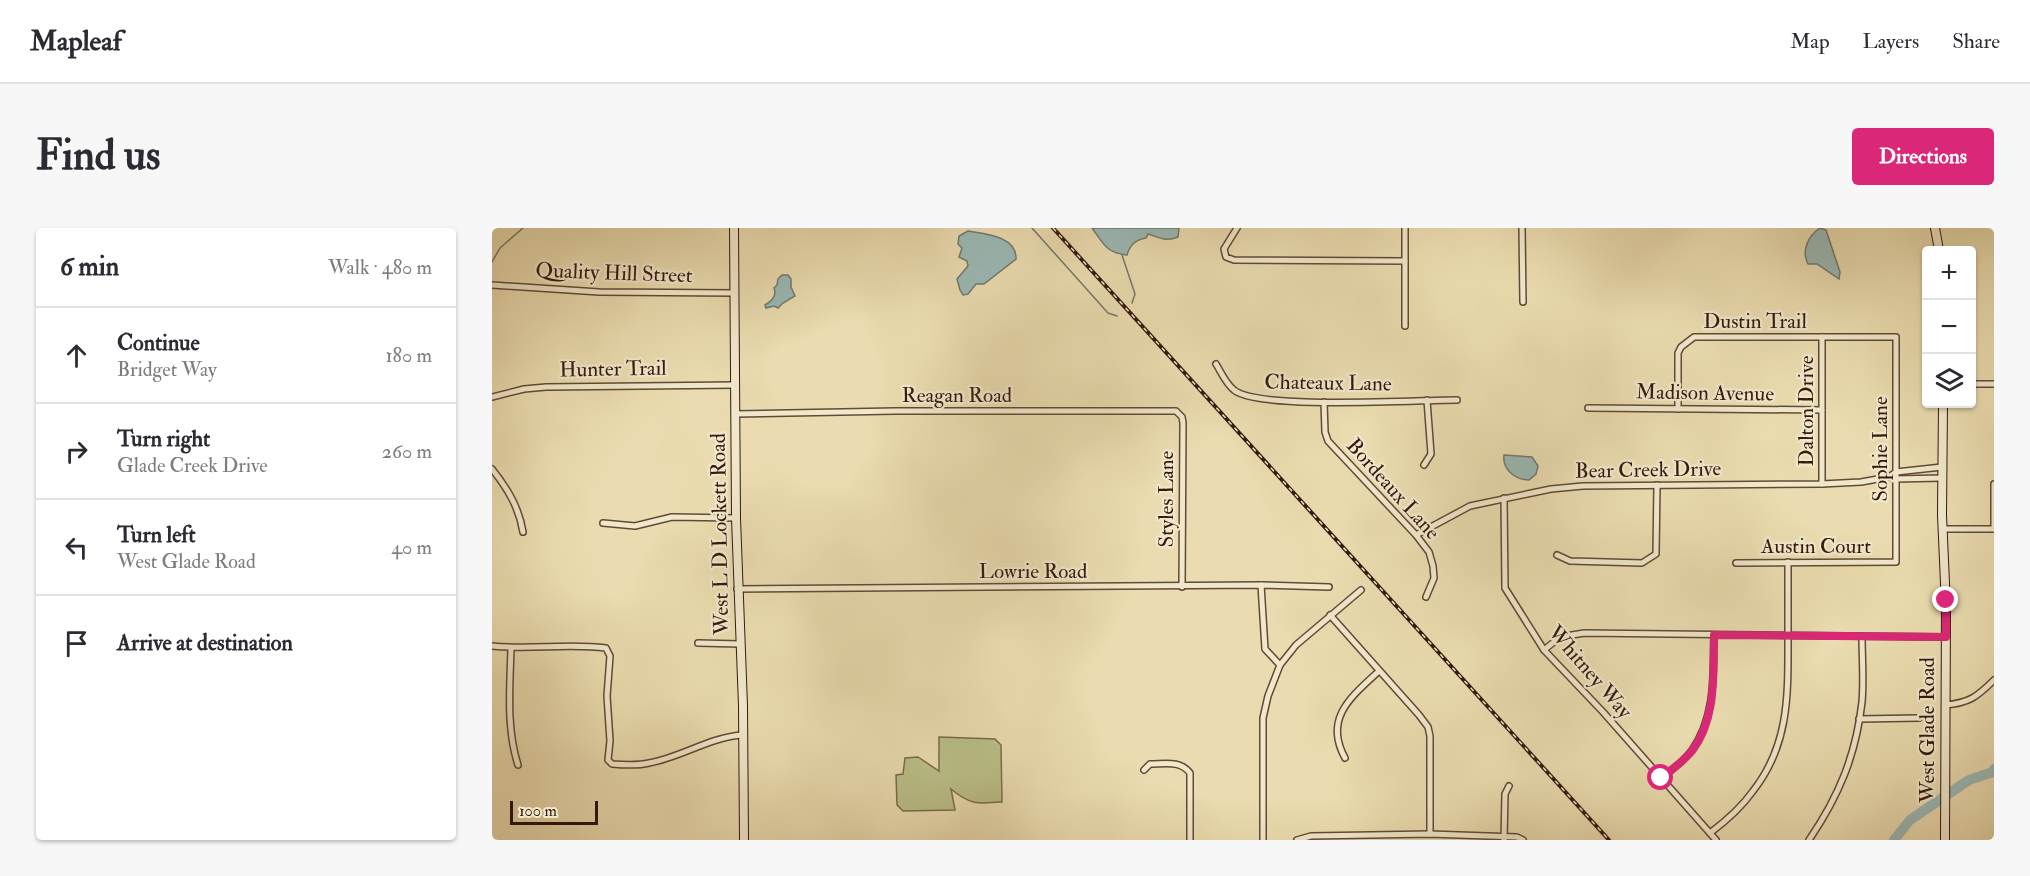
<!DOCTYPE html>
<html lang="en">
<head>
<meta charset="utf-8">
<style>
  body { margin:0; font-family:"IM FELL Double Pica",serif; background:#f7f7f7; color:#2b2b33 }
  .controls { position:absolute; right:18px; top:18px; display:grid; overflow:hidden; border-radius:6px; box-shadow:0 2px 4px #0004 }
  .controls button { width:54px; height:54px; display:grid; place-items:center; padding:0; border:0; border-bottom:2px solid #e1e1e2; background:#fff; color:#2b2b33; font:30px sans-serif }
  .scale { position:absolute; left:18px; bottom:15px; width:88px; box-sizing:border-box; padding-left:6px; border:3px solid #35190c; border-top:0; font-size:16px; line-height:21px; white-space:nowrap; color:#35190c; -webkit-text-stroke:4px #f1e8cc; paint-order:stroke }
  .stop { position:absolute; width:18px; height:18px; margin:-14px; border:4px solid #db2777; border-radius:50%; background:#fff }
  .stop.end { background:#db2777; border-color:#fff; box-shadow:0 2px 6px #0008 }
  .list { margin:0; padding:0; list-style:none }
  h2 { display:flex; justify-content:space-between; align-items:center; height:78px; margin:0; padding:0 24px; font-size:26px }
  h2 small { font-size:20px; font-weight:400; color:#7c7c81 }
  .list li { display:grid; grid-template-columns:39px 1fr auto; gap:18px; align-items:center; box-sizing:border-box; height:96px; padding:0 24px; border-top:2px solid #e1e1e2 }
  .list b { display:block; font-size:22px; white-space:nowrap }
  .list p { margin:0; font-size:20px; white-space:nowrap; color:#7c7c81 }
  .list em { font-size:20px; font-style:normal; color:#7c7c81 }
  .icon { flex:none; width:33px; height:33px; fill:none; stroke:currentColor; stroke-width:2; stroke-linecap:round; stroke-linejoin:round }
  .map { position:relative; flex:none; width:1502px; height:612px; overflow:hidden; border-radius:6px }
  header { display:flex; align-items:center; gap:36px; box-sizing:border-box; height:84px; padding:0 30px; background:#fff; border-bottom:2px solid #e1e1e2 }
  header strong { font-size:28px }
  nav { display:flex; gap:33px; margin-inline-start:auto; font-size:21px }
  .intro { display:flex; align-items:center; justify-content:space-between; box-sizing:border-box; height:144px; padding:0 36px }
  h1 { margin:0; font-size:42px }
  .button { padding:15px 27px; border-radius:6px; background:#db2777; color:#fff; font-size:21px; font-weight:700 }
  main { display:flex; gap:36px; padding:0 36px }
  aside { flex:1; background:#fff; border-radius:6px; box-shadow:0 2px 4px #0004 }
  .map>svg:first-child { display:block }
</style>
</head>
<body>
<header>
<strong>Mapleaf</strong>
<nav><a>Map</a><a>Layers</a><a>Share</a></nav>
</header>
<div class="intro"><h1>Find us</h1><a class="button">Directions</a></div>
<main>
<aside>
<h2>6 min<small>Walk · 480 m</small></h2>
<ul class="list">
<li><svg class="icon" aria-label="ahead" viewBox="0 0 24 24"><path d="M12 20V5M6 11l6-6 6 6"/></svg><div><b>Continue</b><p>Bridget Way</p></div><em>180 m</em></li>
<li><svg class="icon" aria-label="right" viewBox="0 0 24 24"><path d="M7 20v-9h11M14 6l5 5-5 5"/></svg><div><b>Turn right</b><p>Glade Creek Drive</p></div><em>260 m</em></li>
<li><svg class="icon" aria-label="left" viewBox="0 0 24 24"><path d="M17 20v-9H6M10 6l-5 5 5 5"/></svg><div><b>Turn left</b><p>West Glade Road</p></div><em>40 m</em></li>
<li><svg class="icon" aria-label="arrive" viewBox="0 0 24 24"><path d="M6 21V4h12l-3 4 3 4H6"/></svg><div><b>Arrive at destination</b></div></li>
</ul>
</aside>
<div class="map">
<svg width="1502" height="612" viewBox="0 0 1502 612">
  <rect width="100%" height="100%" fill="#eadcb0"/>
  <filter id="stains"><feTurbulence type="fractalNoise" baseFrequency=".00333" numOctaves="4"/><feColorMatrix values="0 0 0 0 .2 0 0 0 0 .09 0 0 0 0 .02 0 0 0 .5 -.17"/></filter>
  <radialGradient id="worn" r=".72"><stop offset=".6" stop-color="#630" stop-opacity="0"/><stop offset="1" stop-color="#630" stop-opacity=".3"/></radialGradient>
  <path fill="#babf88" stroke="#786c4a" stroke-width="1.5" d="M447,509L503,511L509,517L510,574C486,576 478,577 459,561L463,582L411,583L405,577L404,547L411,546L413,530L426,529L447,543Z"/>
  <g fill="#9bb9b5" stroke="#727971" stroke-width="1.5">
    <path d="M600,0H687L686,9C674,14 668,10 656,6L654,10C643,12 638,17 635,27C614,25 611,15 600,0Z"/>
    <path d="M1328,0L1334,2L1348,44L1347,51L1325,36H1316C1309,23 1316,8 1328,0Z"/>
    <path d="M476,3C493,6 525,8 524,31L492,56H484L476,66L471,67L468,62L465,51L476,38L475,33L467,29L470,20L466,16L467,8Z"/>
    <path d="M290,47H296L299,51V59L303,68L291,75L286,80L282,78L274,80L273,77C280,73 285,68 282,60L285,57L286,51Z"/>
    <path d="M1012,227L1040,229L1046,238L1044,246L1037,252C1023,252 1010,241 1012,227Z"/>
  </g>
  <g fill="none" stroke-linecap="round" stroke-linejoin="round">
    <g stroke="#727971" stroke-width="1.5">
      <polyline points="540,0 616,85 625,88"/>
      <polyline points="630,27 643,66 640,75"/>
      <polyline points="0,34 8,20 31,0"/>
    </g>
    <polyline stroke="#9bb9b5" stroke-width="10" points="1402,612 1418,592 1477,552 1501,544 1502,541"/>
    <g stroke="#624a35" stroke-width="8">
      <g id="street">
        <polyline points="745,0 732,21 734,29 742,32 913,33"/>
        <polyline points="913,0 913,98"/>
        <polyline points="1030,0 1031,74"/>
        <polyline points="0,57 107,64 243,65"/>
        <polyline points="1330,109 1330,256"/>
        <path d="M724,136C729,144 734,156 742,162C765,182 926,172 965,172"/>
        <polyline points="1480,156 1502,156"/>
        <polyline points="0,169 32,161 54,159 244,157"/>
        <polyline points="832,174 833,204 836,213 924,307 937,324 941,338 942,350 934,369"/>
        <polyline points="1096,180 1330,182"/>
        <polyline points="1186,181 1186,125 1189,119 1202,109 1404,109 1404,334 1244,335"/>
        <polyline points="243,186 403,183 684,183 690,189 691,195 690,359"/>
        <polyline points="932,237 939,226 935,172"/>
        <path d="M0,241C15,260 27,279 31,304"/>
        <polyline points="1402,251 1450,250"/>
        <polyline points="1012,270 1013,360 1052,422 1111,484 1224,612"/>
        <polyline points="111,295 143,298 180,289 244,290"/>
        <polyline points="1450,301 1502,301"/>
        <polyline points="1502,301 1502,256"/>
        <polyline points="924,307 978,278 1059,261 1091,258 1330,256 1369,254 1397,249 1404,244 1450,239"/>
        <polyline points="1065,327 1078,333 1150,335 1164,326 1165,257"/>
        <polyline points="769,357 773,421 788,437"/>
        <polyline points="245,361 769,357 837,359"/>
        <polyline points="838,387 927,487 936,499 938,508 938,606"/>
        <polyline points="206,415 248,416"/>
        <path d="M0,418C38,422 76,415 114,420L118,428L115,468L118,513L116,532L120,536C132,537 145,538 157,535C190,529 218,509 251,507"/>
        <path d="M19,420C18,458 14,500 26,537"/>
        <polyline points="1052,422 1068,409 1092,405 1454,409"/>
        <path d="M1453,477C1477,475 1485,469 1502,452"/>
        <polyline points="1367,491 1427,490"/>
        <path d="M853,530C831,490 860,468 887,443"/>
        <path d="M652,542L658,536C673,536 688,532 698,545V612"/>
        <path d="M1169,550C1180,542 1192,533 1200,522C1224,488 1221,446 1222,407"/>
        <path d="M1218,605C1234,593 1249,580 1261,563C1298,516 1296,465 1296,408C1296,384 1296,359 1296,334"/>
        <polyline points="771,612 771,490 776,468 788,437 804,417 869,362"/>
        <polyline points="805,612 819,608 938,606 1025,609 1031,612"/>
        <polyline points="1012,612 1013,566 1017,558"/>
        <path d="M1317,612C1347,568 1364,527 1370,474C1372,452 1370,430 1370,408"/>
      </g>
    </g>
    <g stroke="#35190c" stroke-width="10">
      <g id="secondary">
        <polyline points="242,0 244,290 251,478 252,612"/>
        <polyline points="1443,0 1447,22"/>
        <polyline points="1451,176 1450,287 1454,378 1453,612"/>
      </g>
    </g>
    <use href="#street" stroke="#f1e8cc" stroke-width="5"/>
    <use href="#secondary" stroke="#f1e8cc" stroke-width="8"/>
    <g stroke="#35190c" stroke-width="4">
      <polyline id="rail" points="561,0 1117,612"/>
    </g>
    <use href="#rail" stroke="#f1e8cc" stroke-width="1.5" stroke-dasharray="4.5" stroke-linecap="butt"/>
  </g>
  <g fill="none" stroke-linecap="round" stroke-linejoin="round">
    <path stroke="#db2777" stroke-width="8" d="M1169,550C1179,542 1191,534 1200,523C1225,490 1221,446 1222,407L1454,409V372"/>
  </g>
  <g text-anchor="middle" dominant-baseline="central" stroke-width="4.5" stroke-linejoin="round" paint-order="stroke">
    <g font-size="21" fill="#35190c" stroke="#f1e8cc">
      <text transform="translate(122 45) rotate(2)">Quality Hill Street</text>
      <text x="1263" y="93">Dustin Trail</text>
      <text transform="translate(121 141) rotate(-1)">Hunter Trail</text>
      <text transform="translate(836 155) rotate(1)">Chateaux Lane</text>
      <text transform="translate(1213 165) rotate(1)">Madison Avenue</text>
      <text x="465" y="167">Reagan Road</text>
      <text transform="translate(1314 183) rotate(-90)">Dalton Drive</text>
      <text transform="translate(1388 221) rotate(-90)">Sophie Lane</text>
      <text transform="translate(1156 242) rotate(-1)">Bear Creek Drive</text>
      <text transform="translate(901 261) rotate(48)">Bordeaux Lane</text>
      <text transform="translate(674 271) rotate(-90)">Styles Lane</text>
      <text transform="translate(228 306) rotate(-91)">West L D Lockett Road</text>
      <text x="1324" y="318">Austin Court</text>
      <text x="541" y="343">Lowrie Road</text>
      <text transform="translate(1098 444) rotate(49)">Whitney Way</text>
      <text transform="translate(1435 502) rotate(-90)">West Glade Road</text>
    </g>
  </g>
  <rect width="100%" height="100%" filter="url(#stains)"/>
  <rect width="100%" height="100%" fill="url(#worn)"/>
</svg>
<div class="controls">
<button>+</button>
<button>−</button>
<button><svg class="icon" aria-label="layers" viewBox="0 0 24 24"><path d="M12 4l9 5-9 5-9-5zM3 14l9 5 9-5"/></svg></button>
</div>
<div class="scale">100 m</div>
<div class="stop" style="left:1169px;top:550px"></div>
<div class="stop end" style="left:1454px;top:372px"></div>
</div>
</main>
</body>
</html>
